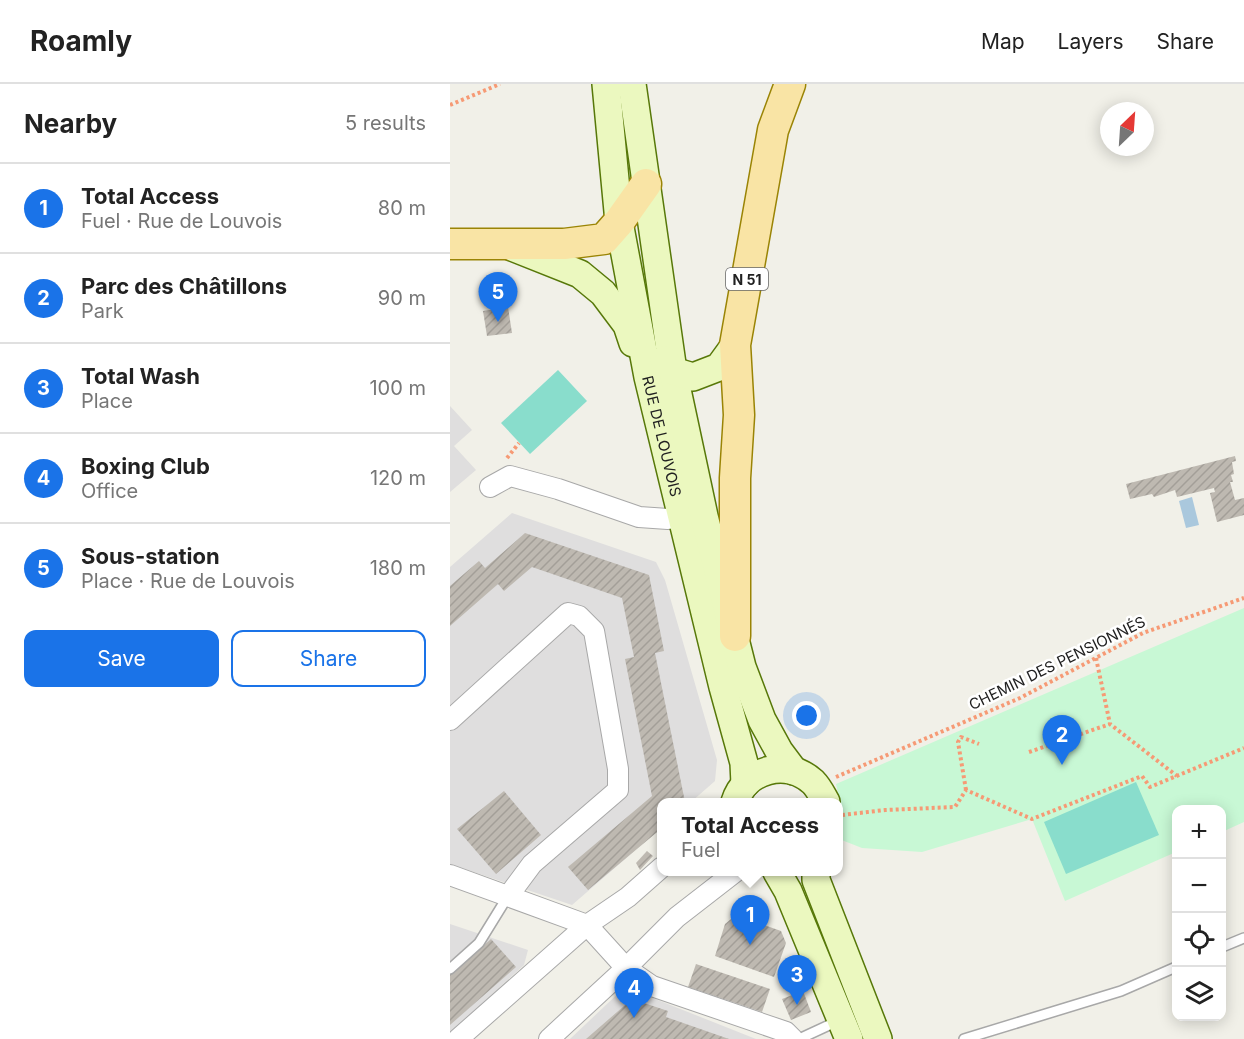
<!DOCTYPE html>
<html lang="en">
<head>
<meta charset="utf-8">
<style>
  body { margin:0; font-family:Inter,sans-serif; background:#f2f2f2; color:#222 }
  .controls { position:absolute; right:18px; bottom:18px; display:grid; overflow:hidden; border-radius:12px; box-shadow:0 3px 15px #0003 }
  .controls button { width:54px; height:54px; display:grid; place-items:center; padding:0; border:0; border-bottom:2px solid #e0e0e0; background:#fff; color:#222; font:30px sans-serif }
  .compass { position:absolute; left:650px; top:18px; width:54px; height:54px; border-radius:50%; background:#fff; box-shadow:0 3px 15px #0003; rotate:25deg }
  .you { position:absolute; left:357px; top:632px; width:21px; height:21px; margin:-15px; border:4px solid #fff; border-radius:50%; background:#1a73e8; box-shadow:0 0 0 9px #1a73e833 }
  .badge { display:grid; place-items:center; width:39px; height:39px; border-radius:50%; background:#1a73e8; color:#fff; font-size:20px; font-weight:700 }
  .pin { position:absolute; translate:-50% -50px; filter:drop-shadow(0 2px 3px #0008) }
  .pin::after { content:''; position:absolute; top:32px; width:21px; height:18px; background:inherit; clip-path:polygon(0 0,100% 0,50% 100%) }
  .popup { position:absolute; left:207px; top:714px; width:186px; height:78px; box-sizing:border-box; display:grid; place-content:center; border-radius:12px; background:#fff; filter:drop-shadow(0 2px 4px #0005); font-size:20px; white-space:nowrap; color:#767676 }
  .popup b { font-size:22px; color:#222 }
  .popup::after { content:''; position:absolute; left:50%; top:100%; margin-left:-12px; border:12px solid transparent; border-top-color:#fff }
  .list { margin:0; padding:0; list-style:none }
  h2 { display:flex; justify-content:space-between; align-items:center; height:78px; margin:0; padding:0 24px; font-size:26px }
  h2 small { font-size:20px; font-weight:400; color:#767676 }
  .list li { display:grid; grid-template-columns:39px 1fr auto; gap:18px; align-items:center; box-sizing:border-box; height:90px; padding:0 24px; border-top:2px solid #e0e0e0 }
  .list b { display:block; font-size:22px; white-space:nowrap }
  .list p { margin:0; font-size:20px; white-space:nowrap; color:#767676 }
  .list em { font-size:20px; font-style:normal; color:#767676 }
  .actions { display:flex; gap:12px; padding:18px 24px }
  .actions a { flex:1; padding:14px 0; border:2px solid #1a73e8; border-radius:12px; text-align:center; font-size:21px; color:#1a73e8 }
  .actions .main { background:#1a73e8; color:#fff }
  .icon { flex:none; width:33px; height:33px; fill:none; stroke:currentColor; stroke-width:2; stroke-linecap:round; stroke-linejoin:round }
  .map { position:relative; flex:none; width:794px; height:955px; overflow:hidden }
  header { display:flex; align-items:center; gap:36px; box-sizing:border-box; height:84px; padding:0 30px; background:#fff; border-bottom:2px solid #e0e0e0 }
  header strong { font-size:28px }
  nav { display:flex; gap:33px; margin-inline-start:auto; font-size:21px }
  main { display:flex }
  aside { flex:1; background:#fff }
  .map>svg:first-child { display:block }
</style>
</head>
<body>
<header>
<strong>Roamly</strong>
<nav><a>Map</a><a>Layers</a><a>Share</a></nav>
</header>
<main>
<aside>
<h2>Nearby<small>5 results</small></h2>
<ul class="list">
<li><span class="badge">1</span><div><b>Total Access</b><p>Fuel · Rue de Louvois</p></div><em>80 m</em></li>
<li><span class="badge">2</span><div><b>Parc des Châtillons</b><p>Park</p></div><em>90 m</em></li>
<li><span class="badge">3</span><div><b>Total Wash</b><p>Place</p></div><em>100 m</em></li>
<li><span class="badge">4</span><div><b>Boxing Club</b><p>Office</p></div><em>120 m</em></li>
<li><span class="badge">5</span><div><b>Sous-station</b><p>Place · Rue de Louvois</p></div><em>180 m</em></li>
</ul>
<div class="actions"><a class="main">Save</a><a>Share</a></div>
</aside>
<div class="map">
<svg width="794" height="955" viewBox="0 0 794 955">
  <defs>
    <pattern id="building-hatch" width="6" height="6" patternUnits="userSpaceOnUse" patternTransform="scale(1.5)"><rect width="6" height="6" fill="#beb9b1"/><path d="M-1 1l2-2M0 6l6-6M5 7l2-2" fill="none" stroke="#a39f98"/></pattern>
  </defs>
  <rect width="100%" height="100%" fill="#f1f0e8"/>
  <g fill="#dfdede">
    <polygon points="0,322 22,346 4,362 26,386 0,408"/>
    <polygon points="62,429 206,478 215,496 267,676 265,697 241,718 212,718 211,744 122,821 0,780 0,483"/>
    <polygon points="0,840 78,866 74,881 0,949"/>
    <polygon points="175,903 306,955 120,955"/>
  </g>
  <path fill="#c8f8d5" d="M794,524V738L772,748V726H726V768L615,817L582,735L472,768L412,764L389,755C389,734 391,722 386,700Z"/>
  <g fill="#89ddcc">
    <polygon points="108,286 137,317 80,370 51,339"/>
    <polygon points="686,698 709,751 616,790 594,738"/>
  </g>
  <polygon fill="#aac8dd" points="742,413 749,441 736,444 729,417"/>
  <g fill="url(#building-hatch)">
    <polygon points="58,223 62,249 37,252 33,227"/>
    <polygon points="785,372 786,377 782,378 784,390 781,391 783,398 780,398 785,416 794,414 794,431 767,438 760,409 765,408 764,404 727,413 725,406 704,413 702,410 680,415 676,400"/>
    <polygon points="75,449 199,491 214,567 205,569 235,718 212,718 212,744 138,806 118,783 202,712 175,575 184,573 172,514 82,483 54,507 48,500 0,542 0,502 29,477 35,484"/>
    <polygon points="54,707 91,751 46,790 7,745"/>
    <polygon points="197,767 203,772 190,786 186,779"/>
    <polygon points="286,831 331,847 336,859 324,893 265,872 275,840"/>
    <polygon points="41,855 66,883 0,941 0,891"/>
    <polygon points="246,880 320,905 312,928 238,903"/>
    <polygon points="353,907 361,928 341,936 332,915"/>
    <polygon points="182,915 218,927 216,933 279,955 136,955"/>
  </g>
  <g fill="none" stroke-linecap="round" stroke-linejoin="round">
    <g stroke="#a8a8a8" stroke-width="12">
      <g id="lane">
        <polyline points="772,863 794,854"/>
        <polyline points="0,885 29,859 58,812"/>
        <polyline points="349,955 390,936"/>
        <polyline points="514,955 671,907 726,883"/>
      </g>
    </g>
    <g stroke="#a8a8a8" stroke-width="22">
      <g id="street">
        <polyline points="40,403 60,392 108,405 189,433 218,435 232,429"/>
        <polyline points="0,636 118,529 129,532 144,547 168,685 168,706 82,780 59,811"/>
        <polyline points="0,791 137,841 176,884 202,902 336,948 343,955"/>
        <polyline points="8,955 137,841 178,813 212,783"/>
        <polyline points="99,955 176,884 227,833 285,788"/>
      </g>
    </g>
    <g stroke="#577809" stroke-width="30">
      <g id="secondary">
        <path id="s1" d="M156,0L169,138L198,293L273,603L294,679L295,700"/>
        <polyline points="182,0 223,287 254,432 292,583 312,636 329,667 344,687"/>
        <polyline points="62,163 130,190 153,209 177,241 183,259"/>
        <polyline points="214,276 223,287 243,293 269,283 285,261"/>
        <path d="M285,718C295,685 337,674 363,698C369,704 372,711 376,718"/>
        <polyline points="327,788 338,807 399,955"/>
        <polyline points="366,788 366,796 428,955"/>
      </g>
    </g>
    <g stroke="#9a8405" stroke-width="33">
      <g id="primary">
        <polyline points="0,160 114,160 154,155 169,138 196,100"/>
        <polyline points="285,552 285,394 289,331 285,261 323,46 340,0"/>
      </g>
    </g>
    <g stroke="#f69a75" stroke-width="4" stroke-dasharray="3 3" stroke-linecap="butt">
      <polyline points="0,21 50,0"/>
      <polyline points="57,374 69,359"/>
      <polyline points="646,574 660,640 727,692"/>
      <polyline points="579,668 660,640"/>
      <polyline points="386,693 570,614 693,549 794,514"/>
      <polyline points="516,706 508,658 511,653 529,660"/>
      <polyline points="392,731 435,726 505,723 516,706 582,735 692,692 700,703 794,664"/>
    </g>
    <use href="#lane" stroke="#fff" stroke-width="9"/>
    <use href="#street" stroke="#fff" stroke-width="20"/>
    <use href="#secondary" stroke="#ebf8bf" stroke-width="27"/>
    <use href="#primary" stroke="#f9e4a5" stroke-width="30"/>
  </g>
  <g text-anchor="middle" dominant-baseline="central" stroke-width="5" stroke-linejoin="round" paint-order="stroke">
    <rect fill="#fff" stroke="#646464" stroke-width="1.5" x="276" y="184" width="42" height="22" rx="4.5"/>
    <g font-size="14" font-weight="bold" fill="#212121">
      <text x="297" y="195">N 51</text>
    </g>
    <g font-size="15" fill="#212121" stroke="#fff">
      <text stroke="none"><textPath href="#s1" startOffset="357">RUE DE LOUVOIS</textPath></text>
      <text transform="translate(607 579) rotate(-26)">CHEMIN DES PENSIONNÉS</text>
    </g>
  </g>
</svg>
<div class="controls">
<button>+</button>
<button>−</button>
<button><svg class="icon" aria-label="locate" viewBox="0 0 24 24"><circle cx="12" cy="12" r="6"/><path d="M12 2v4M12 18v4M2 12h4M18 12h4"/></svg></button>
<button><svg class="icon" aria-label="layers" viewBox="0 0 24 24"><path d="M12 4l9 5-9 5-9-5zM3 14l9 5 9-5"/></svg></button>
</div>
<svg class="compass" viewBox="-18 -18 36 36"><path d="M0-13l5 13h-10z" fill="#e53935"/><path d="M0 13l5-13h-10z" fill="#767676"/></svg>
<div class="you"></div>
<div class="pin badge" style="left:300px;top:861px">1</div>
<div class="popup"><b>Total Access</b>Fuel</div>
<div class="pin badge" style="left:612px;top:681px">2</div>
<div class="pin badge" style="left:347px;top:921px">3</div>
<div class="pin badge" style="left:184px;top:934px">4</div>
<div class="pin badge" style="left:48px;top:238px">5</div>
</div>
</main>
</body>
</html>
